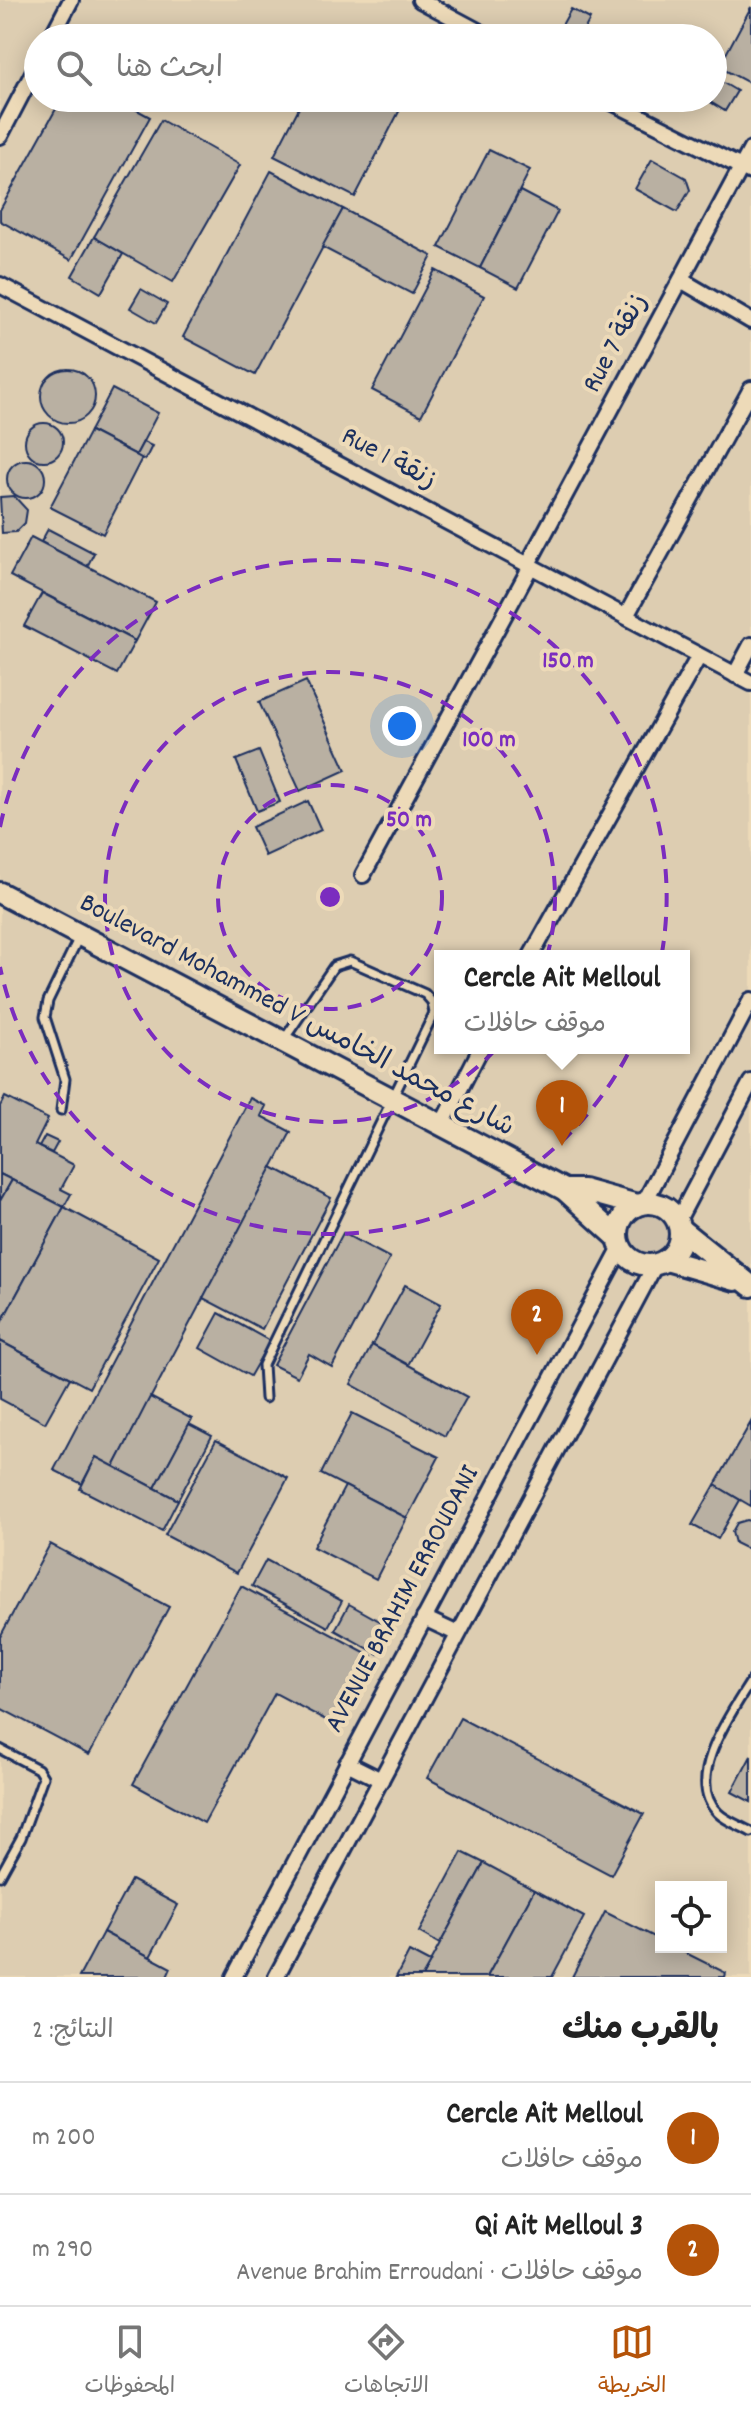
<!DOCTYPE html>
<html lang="ar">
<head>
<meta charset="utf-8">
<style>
  body { margin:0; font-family:Dekko,"Playpen Sans Arabic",sans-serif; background:#f6f6f6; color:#222; direction:rtl }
  .controls { position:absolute; right:24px; bottom:24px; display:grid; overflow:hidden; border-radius:0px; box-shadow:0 4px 20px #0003 }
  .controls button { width:72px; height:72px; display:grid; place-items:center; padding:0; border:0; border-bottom:2px solid #e0e0e0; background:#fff; color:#222; font:40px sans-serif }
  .you { position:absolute; left:402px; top:726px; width:28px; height:28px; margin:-20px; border:6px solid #fff; border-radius:50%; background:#1a73e8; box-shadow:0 0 0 12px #1a73e833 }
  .badge { display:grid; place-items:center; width:52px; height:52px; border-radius:50%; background:#b45309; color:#fff; font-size:26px; font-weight:700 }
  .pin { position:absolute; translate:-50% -66px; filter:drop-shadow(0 2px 4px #0008) }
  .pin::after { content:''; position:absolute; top:42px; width:28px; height:24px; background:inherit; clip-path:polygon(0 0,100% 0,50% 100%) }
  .popup { position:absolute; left:434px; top:950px; width:256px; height:104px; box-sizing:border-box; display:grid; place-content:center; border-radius:0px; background:#fff; filter:drop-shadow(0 2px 6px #0005); font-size:26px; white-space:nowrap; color:#767676 }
  .popup b { font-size:30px; color:#222 }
  .popup::after { content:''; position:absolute; left:50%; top:100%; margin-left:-16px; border:16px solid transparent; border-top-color:#fff }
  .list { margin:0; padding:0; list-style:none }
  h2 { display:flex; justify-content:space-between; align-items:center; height:104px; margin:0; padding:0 32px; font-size:34px }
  h2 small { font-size:26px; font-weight:400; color:#767676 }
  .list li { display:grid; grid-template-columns:52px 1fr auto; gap:24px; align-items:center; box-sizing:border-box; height:112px; padding:0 32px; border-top:2px solid #e0e0e0 }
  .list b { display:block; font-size:30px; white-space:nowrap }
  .list p { margin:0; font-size:26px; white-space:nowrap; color:#767676 }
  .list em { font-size:26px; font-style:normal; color:#767676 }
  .icon { flex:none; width:44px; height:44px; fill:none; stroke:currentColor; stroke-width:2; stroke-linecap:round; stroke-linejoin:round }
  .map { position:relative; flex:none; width:751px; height:1977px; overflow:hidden; direction:ltr }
  .search { position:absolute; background:#fff; box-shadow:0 4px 20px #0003; left:24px; right:24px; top:24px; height:88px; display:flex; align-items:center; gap:20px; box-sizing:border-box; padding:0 28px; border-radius:44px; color:#767676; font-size:30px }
  .sheet { height:328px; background:#fff }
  nav { display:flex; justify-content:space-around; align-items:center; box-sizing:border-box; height:112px; border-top:2px solid #e0e0e0; background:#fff; font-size:22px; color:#767676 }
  nav a { display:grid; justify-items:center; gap:4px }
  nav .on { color:#b45309 }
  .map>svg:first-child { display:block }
</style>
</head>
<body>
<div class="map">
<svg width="751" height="1977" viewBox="0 0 751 1977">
  <rect width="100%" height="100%" fill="#eddab8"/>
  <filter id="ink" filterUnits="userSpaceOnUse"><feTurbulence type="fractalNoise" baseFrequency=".0125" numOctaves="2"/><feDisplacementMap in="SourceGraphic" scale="16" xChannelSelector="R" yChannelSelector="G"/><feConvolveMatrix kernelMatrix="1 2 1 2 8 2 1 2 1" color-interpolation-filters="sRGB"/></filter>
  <g filter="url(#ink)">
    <path fill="#ddcdb1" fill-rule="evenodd" d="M0,0H751V1977H0ZM38,38H713V98H38ZM440,956H684V1048H440ZM661,1887H721V1947H661Z"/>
    <circle fill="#cfc1ab" stroke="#757884" stroke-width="2" cx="650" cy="1233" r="22"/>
    <g fill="#b9b0a2" stroke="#1b2f5e" stroke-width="2">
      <polygon points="751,7 751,80 749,83 719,67"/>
      <polygon points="571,9 590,19 580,38 557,34"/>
      <polygon points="713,77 737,91 725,111 704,98 713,98"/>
      <polygon points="62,98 115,98 150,117 71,260 0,221 0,210"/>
      <polygon points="304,98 406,98 355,197 274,156"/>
      <polygon points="161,120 240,165 173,282 94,237"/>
      <polygon points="489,150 530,170 480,268 439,247"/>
      <polygon points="652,159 686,178 690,190 677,212 635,189"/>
      <polygon points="271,171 343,209 255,375 183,337"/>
      <polygon points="520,191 558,211 518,288 480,268"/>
      <polygon points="343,209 432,256 412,294 322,247"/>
      <polygon points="94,237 123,254 101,293 72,276"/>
      <polygon points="435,270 484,296 421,416 372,390"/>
      <polygon points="141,289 167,304 156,323 130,308"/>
      <circle cx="68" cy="396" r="27"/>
      <polygon points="112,389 158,413 136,455 90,431"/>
      <circle cx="44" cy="442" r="19"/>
      <polygon points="90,431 142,458 103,534 50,507"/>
      <polygon points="143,442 152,446 145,460 136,455"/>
      <circle cx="26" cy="479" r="19"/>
      <polygon points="14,496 27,510 25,523 16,532 2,533 0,497"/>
      <polygon points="48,529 94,553 87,567 41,542"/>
      <polygon points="31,537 156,602 135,641 10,576"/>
      <polygon points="42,593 135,641 117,674 24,626"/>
      <polygon points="306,681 346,770 300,791 259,702"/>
      <polygon points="259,751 280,802 257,811 236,760"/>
      <polygon points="308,801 321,830 265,856 252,827"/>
      <polygon points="5,1097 48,1119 35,1145 74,1165 61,1189 71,1194 64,1207 0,1174 0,1106"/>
      <polygon points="250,1098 266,1106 261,1116 291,1132 114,1467 96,1457 82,1484 54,1470"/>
      <polygon points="45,1136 58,1142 52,1153 39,1147"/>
      <polygon points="272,1167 331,1198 262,1329 203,1298"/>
      <polygon points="0,1174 12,1180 0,1201"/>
      <polygon points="12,1180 64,1207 0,1325 0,1201"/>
      <polygon points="64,1207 159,1258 89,1388 0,1341 0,1325"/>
      <polygon points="343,1233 390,1258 332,1367 309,1354 297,1377 273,1365"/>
      <polygon points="405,1285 441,1304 408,1365 372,1345"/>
      <polygon points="219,1313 270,1341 250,1376 200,1348"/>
      <polygon points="0,1341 70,1378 45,1423 0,1399"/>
      <polygon points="372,1345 467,1397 445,1436 351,1384"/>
      <polygon points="150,1397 192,1419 155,1488 114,1467"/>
      <polygon points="352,1413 439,1457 407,1518 321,1474"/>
      <polygon points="751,1422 751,1506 715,1485"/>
      <polygon points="189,1424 212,1436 178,1500 155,1488"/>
      <polygon points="216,1440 288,1478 237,1573 165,1535"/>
      <polygon points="96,1457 178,1500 162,1531 80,1489"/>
      <polygon points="715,1485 740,1500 718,1539 692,1525"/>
      <polygon points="345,1486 407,1518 376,1579 313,1547"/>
      <polygon points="747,1520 751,1521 751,1547 745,1548 735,1543 732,1532 737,1523"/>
      <polygon points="50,1544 169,1607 89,1755 0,1708 0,1637"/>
      <polygon points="266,1560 342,1601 328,1627 252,1586"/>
      <polygon points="241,1586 372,1656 335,1725 275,1693 204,1823 133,1784"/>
      <polygon points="349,1604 392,1628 378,1654 335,1630"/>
      <polygon points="460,1718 644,1814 611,1875 427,1778"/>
      <polygon points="751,1756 751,1802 732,1792"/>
      <polygon points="462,1852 484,1863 440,1944 419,1932"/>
      <polygon points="484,1863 534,1890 487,1977 422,1977"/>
      <polygon points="131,1880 178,1905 150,1957 103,1932"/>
      <polygon points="534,1890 584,1917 552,1977 487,1977"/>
      <polygon points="605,1912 661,1940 661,1947 674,1947 726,1973 725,1977 572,1977"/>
      <polygon points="103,1932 171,1968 167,1977 79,1977"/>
      <polygon points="409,1952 430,1963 422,1977 396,1977"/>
    </g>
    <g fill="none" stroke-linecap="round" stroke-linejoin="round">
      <g stroke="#1b2f5e" stroke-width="13">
        <g id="service">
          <polyline points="61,1110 65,1079 45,1017 48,1001 79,937"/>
          <polyline points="265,1398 263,1365 434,1013 432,1002 425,994 350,961 334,966 285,1038"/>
          <path d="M751,1681C732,1712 683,1779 718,1813C726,1821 741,1826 751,1832"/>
          <polyline points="0,1749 38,1769 43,1777 21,1838 0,1876"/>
        </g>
      </g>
      <g stroke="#1b2f5e" stroke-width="20">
        <g id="minor">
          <polyline points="420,0 491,38"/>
          <polyline points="51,38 71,0"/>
          <polyline points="604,98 751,172"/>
          <polyline points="0,136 38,63"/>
          <polyline points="681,280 751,321"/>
          <polyline points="0,285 751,683"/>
          <polyline points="528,564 751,149"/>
          <polyline points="626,616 751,389"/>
          <polyline points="735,675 751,645"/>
          <polyline points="363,875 531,566"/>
          <polyline points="531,956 699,656"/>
          <polyline points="441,1126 481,1048"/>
          <polyline points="644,1203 751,1000"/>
          <polyline points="678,1220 751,1082"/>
          <polyline points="424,1618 458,1634"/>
          <polyline points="347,1763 381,1780"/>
          <polyline points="234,1977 621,1248"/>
          <polyline points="276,1977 655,1265"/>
        </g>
      </g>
      <g stroke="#1b2f5e" stroke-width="26">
        <g id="secondary">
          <polyline points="0,893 565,1190 617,1237"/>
          <polyline points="565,1190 583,1190 637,1205"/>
          <circle cx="649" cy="1234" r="31"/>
          <polyline points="680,1229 751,1286"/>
          <polyline points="666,1260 735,1280"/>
        </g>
      </g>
      <use href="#service" stroke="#eddab8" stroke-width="7"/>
      <use href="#minor" stroke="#eddab8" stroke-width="14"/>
      <use href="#secondary" stroke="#eddab8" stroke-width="20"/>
    </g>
  </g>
  <g fill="none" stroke="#7b2cbf" stroke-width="4" stroke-dasharray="14 10">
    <circle cx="330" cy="897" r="112"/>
    <circle cx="330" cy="897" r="225"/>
    <path d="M0 827A337 337 0 1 1 0 967"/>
  </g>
  <g text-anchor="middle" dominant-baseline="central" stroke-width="8" stroke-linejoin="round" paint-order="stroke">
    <g font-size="28" fill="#1b2f5e" stroke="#eddab8">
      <text transform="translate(617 344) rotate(-62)">Rue 7 زنقة</text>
      <text transform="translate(388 460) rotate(28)">Rue 1 زنقة</text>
      <text transform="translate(296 1017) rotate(28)">Boulevard Mohammed V شارع محمد الخامس</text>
      <text transform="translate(404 1600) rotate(-62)">AVENUE BRAHIM ERROUDANI</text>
    </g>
  </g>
  <circle cx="330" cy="897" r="12" fill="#7b2cbf" stroke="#eddab8" stroke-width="4"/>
  <g font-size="24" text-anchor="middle" font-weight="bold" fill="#7b2cbf" stroke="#eddab8" stroke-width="8" stroke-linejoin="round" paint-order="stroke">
    <text x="568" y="667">150 m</text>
    <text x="489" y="746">100 m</text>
    <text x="409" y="826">50 m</text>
  </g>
</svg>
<div class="controls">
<button><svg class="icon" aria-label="locate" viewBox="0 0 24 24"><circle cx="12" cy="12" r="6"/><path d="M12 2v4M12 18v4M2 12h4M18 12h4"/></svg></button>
</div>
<div class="you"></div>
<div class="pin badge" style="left:562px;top:1146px">1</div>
<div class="popup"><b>Cercle Ait Melloul</b>موقف حافلات</div>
<div class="pin badge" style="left:537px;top:1355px">2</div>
<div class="search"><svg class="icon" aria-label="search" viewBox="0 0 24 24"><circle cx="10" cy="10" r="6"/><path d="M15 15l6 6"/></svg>ابحث هنا</div>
</div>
<section class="sheet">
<h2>بالقرب منك<small>النتائج: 2</small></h2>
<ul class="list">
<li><span class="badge">1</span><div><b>Cercle Ait Melloul</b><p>موقف حافلات</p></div><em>200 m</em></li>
<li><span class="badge">2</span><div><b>Qi Ait Melloul 3</b><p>موقف حافلات · Avenue Brahim Erroudani</p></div><em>290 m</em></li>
</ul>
</section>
<nav>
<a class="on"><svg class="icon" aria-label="map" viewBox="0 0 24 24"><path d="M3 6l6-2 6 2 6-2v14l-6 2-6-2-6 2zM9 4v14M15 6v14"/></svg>الخريطة</a>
<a><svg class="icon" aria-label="directions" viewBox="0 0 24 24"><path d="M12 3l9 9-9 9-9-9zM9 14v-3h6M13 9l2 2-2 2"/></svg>الاتجاهات</a>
<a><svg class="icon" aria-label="saved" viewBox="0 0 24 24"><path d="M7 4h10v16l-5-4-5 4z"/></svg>المحفوظات</a>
</nav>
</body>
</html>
